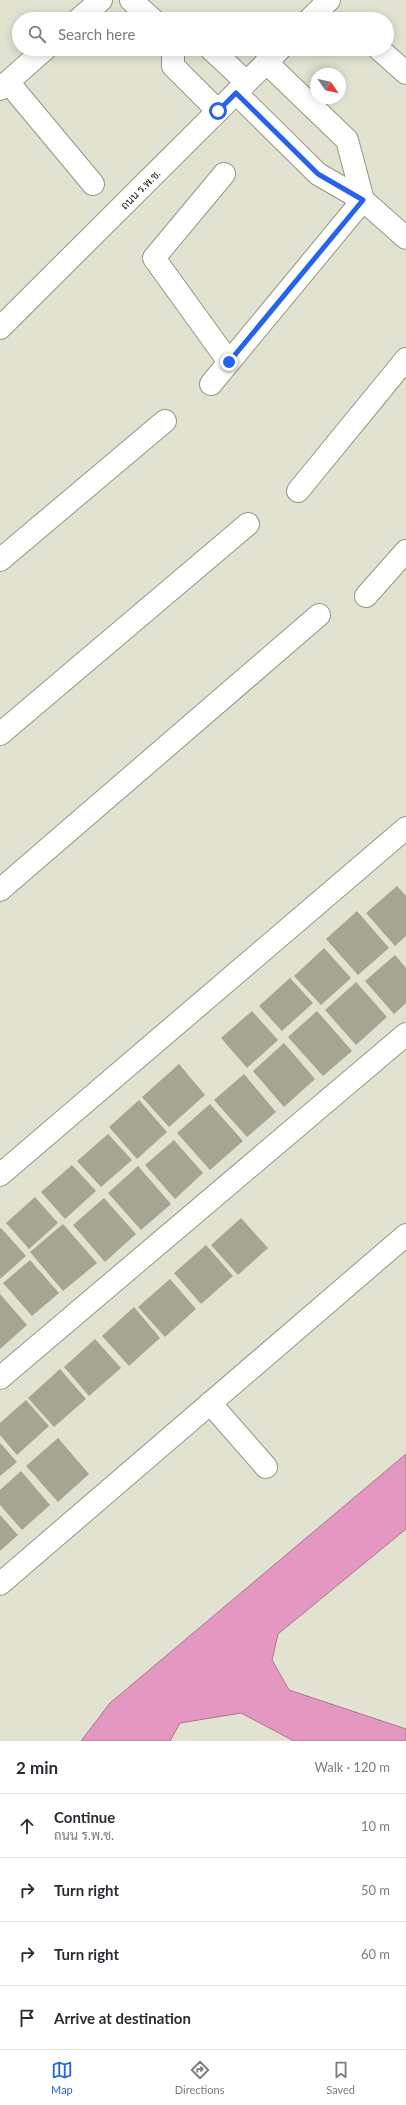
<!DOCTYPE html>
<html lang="en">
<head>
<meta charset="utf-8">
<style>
  body { margin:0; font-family:Lato,Sarabun,sans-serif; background:#f2f2f3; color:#2b2b33 }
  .compass { position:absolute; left:310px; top:68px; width:36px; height:36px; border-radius:50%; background:#fff; box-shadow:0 2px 10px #0003; rotate:124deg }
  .stop { position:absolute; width:12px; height:12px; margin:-9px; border:3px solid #2563eb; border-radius:50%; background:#fff }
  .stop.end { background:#2563eb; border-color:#fff; box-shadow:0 1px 4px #0008 }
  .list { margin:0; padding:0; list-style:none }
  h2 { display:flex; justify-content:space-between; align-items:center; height:52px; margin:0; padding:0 16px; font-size:17px }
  h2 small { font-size:13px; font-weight:400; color:#7c7c81 }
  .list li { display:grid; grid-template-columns:26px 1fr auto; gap:12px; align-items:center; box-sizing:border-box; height:64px; padding:0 16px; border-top:1px solid #e1e1e2 }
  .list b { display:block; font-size:15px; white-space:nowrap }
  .list p { margin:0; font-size:13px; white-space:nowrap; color:#7c7c81 }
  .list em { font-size:13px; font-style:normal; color:#7c7c81 }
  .icon { flex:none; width:22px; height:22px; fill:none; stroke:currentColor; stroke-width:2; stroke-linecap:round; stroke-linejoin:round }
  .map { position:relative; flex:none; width:406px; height:1741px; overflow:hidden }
  .search { position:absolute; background:#fff; box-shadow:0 2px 10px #0003; left:12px; right:12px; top:12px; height:44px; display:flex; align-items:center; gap:10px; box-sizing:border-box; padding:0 14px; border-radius:22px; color:#7c7c81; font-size:15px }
  .sheet { height:308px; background:#fff }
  nav { display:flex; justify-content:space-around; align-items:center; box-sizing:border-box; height:56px; border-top:1px solid #e1e1e2; background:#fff; font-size:11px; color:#7c7c81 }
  nav a { display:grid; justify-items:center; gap:2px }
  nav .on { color:#2563eb }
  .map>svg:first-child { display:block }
</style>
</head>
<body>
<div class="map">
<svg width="406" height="1741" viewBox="0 0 406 1741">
  <rect width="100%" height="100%" fill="#e2e2d1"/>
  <polygon fill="#e497c1" stroke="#ab7591" points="406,1454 406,1529 278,1634 272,1660 289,1690 406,1729 406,1741 294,1741 241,1713 180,1723 170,1741 81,1741 110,1703"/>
  <g fill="#a5a594">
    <polygon points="397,886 406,896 406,936 395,946 366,913"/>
    <polygon points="357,911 389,948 358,975 326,939"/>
    <polygon points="324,948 351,978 321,1005 294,976"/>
    <polygon points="395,955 406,968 406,1003 394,1014 365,981"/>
    <polygon points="290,978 313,1003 282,1031 259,1006"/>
    <polygon points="356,982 387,1017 356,1045 325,1010"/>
    <polygon points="252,1011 278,1040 247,1068 221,1038"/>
    <polygon points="317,1011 352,1051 323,1076 288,1037"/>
    <polygon points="284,1043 315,1079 284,1107 253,1071"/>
    <polygon points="179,1064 205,1095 169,1127 142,1097"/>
    <polygon points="244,1074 276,1112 247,1137 214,1100"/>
    <polygon points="139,1100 167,1132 137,1159 109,1127"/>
    <polygon points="210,1104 243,1141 210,1170 177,1133"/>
    <polygon points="108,1134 132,1160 101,1187 77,1161"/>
    <polygon points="174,1140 203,1173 175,1199 145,1165"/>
    <polygon points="72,1165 96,1191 65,1219 41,1192"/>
    <polygon points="138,1166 171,1204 141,1230 108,1193"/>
    <polygon points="35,1197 58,1223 29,1249 6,1223"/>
    <polygon points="104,1198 136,1234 105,1262 73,1225"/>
    <polygon points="241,1218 268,1248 238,1275 211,1245"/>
    <polygon points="63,1224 97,1263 63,1291 30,1252"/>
    <polygon points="1,1228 26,1256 0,1279 0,1229"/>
    <polygon points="206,1245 233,1276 201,1304 174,1273"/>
    <polygon points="30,1260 59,1293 32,1316 3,1283"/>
    <polygon points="170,1279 196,1309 165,1337 138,1307"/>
    <polygon points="0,1294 27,1325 0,1349"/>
    <polygon points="134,1307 160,1338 129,1366 102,1336"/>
    <polygon points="95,1339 121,1368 89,1396 64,1367"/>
    <polygon points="60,1369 86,1399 54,1427 28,1398"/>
    <polygon points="26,1400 49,1426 17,1455 0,1435 0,1423"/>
    <polygon points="58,1438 89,1474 58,1502 26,1466"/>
    <polygon points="0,1443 17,1462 0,1476"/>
    <polygon points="21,1471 50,1505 22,1530 0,1505 0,1490"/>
    <polygon points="0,1515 18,1535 0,1551"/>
  </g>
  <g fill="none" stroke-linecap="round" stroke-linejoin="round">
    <g stroke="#969685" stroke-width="24">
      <g id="minor">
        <polyline points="131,0 152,19"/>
        <polyline points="79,19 101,0"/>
        <polyline points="310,19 329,0"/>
        <polyline points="173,49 173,66 218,111"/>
        <polyline points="211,49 246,82"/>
        <polyline points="379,49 406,73"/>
        <polyline points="8,82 93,184"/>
        <polyline points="0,89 45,49"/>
        <polyline points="236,93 318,174 363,200 347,140 266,62"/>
        <polyline points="224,174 154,258 229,362"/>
        <polyline points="0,328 280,49"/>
        <polyline points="211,384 363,200 406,238"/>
        <polyline points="298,491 406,359"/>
        <polyline points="0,560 165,421"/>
        <polyline points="366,596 406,551"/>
        <polyline points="0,734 248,524"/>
        <polyline points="0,890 319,615"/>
        <polyline points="0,1175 406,828"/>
        <polyline points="0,1378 406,1034"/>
        <polyline points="210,1403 266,1467"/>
        <polyline points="0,1584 406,1235"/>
      </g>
    </g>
    <use href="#minor" stroke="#fff" stroke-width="22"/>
  </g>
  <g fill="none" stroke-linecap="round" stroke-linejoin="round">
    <polyline stroke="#2563eb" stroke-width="5" points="218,111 236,93 318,174 363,200 229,362"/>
  </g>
  <g text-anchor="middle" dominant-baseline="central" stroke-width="3" stroke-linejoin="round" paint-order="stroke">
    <g font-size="11" fill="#262620" stroke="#fff">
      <text transform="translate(140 189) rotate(-45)">ถนน ร.พ.ช.</text>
    </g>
  </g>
</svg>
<svg class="compass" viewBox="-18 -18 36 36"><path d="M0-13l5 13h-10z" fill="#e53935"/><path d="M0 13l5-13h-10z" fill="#7c7c81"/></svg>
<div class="stop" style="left:218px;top:111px"></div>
<div class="stop end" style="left:229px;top:362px"></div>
<div class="search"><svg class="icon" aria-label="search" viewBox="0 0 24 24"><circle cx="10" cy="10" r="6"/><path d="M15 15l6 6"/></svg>Search here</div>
</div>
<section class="sheet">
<h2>2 min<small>Walk · 120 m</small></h2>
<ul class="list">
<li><svg class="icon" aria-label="ahead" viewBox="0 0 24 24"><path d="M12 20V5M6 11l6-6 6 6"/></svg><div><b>Continue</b><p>ถนน ร.พ.ช.</p></div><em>10 m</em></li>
<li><svg class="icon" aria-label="right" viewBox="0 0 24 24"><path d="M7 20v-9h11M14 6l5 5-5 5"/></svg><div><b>Turn right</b></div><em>50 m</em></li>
<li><svg class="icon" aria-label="right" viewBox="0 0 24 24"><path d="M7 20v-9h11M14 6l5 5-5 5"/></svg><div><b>Turn right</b></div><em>60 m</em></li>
<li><svg class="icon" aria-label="arrive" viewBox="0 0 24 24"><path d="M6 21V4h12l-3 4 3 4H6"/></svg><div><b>Arrive at destination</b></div></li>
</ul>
</section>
<nav>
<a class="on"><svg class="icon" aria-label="map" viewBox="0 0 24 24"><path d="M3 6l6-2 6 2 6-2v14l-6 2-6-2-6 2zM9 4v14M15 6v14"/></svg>Map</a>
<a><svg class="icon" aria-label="directions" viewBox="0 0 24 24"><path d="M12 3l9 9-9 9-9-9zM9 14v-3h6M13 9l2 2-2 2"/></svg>Directions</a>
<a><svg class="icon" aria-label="saved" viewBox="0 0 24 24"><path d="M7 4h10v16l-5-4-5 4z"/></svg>Saved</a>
</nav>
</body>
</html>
